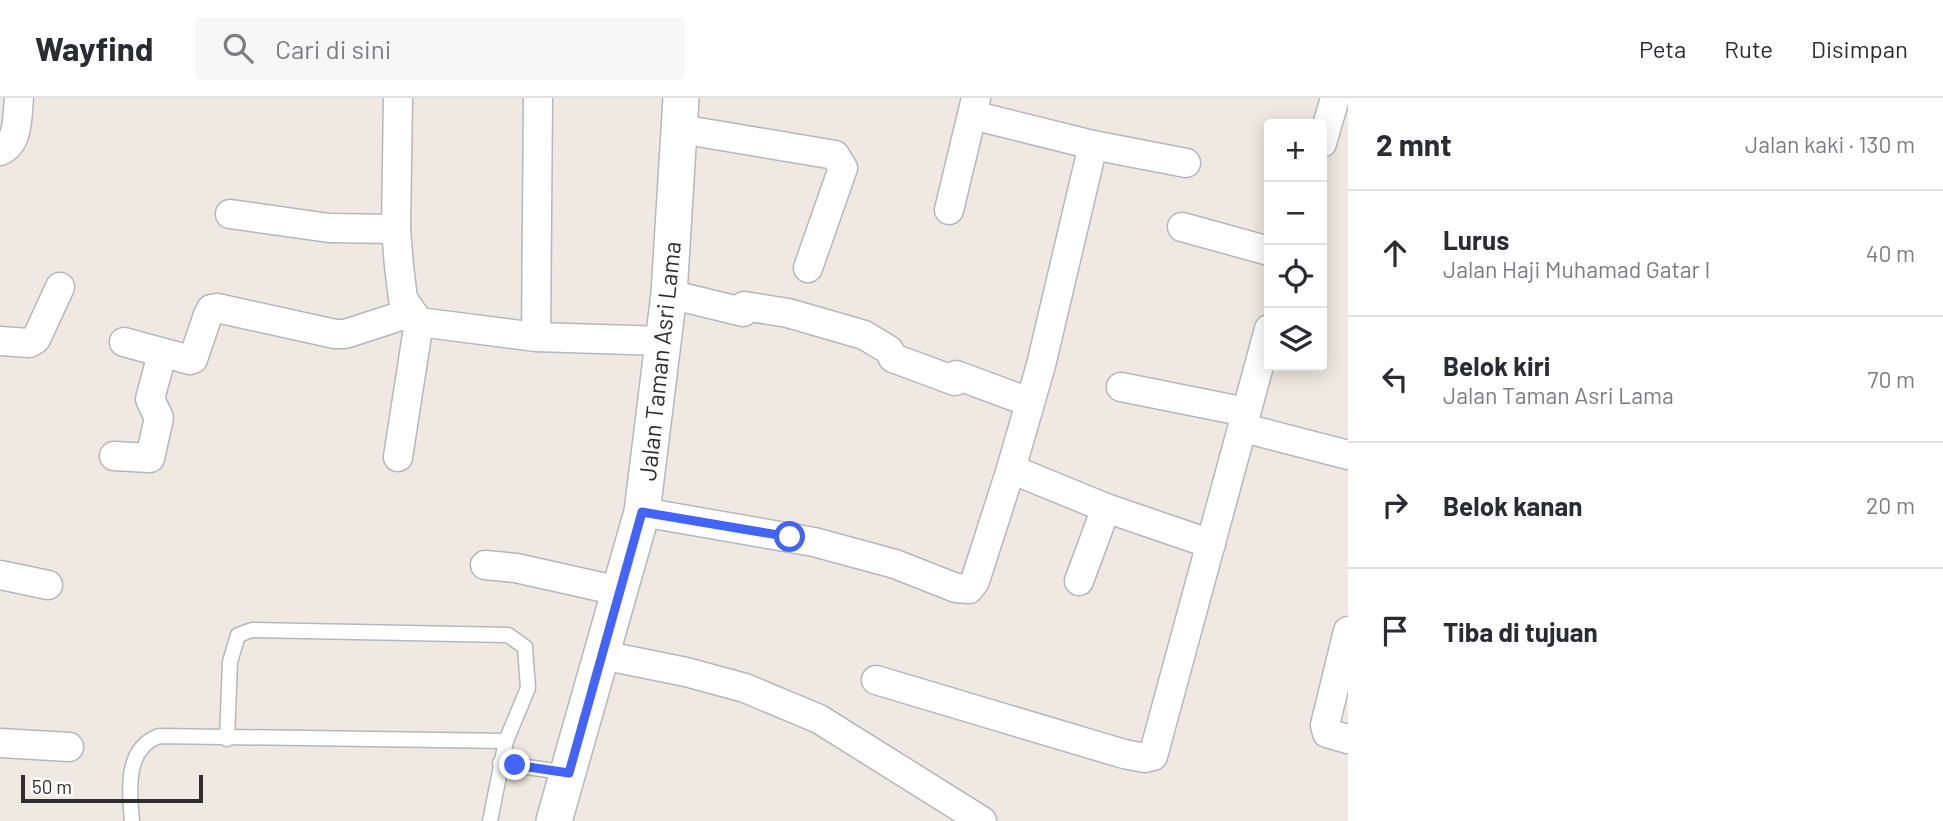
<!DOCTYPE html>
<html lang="id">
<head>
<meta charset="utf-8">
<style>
  body { margin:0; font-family:Barlow,sans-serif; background:#f7f7f7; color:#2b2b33 }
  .controls { position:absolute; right:21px; top:21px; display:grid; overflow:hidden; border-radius:7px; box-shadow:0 4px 18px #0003 }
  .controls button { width:63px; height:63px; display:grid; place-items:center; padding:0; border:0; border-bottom:2px solid #e1e1e2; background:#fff; color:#2b2b33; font:35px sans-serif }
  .scale { position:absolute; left:21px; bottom:18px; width:182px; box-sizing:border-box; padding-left:7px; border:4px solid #2e2e2e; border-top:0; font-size:19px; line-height:24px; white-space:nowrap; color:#2e2e2e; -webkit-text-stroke:5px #fff; paint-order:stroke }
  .stop { position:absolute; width:21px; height:21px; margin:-16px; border:5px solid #4264fb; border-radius:50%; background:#fff }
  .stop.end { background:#4264fb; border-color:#fff; box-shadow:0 2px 7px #0008 }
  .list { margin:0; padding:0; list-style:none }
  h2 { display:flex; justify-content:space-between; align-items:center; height:91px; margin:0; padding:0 28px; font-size:30px }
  h2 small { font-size:23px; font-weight:400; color:#7c7c81 }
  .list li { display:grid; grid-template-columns:46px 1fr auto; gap:21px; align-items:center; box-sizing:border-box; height:126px; padding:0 28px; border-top:2px solid #e1e1e2 }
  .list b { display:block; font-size:26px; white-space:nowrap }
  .list p { margin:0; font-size:23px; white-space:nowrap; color:#7c7c81 }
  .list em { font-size:23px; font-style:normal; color:#7c7c81 }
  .icon { flex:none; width:38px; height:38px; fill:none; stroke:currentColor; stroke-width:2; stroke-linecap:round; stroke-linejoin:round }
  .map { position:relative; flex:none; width:1348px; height:723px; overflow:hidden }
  header { display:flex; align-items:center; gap:42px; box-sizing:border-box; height:98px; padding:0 35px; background:#fff; border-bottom:2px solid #e1e1e2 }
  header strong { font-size:33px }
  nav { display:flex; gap:38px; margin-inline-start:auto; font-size:24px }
  .search { width:490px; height:63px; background:#f7f7f7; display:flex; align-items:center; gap:18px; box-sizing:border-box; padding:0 24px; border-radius:7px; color:#7c7c81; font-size:26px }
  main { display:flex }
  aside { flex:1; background:#fff }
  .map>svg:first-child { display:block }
</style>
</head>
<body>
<header>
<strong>Wayfind</strong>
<div class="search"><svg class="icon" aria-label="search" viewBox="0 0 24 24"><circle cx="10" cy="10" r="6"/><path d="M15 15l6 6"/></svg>Cari di sini</div>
<nav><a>Peta</a><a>Rute</a><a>Disimpan</a></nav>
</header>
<main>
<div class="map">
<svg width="1348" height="723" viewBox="0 0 1348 723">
  <rect width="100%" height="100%" fill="#efe9e1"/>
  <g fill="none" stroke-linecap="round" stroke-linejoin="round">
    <g stroke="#b4b7c1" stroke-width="17">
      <g id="service">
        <polyline points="227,641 230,564 238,537 252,532 508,537 525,549 528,590 506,643 490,723"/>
        <polyline points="500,665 568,675"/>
        <path d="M132,723C129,692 125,650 159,638L506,643"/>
      </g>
    </g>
    <g stroke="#b4b7c1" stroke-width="31">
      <g id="minor">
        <polyline points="398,0 396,131 399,168 403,201 419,224 536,239 663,243"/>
        <polyline points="972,17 1093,47 1041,267 1011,371 1106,410 1211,446"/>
        <polyline points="680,31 835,57 843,70 808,170"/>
        <polyline points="1322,45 1335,0"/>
        <polyline points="1093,47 1186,65"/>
        <path d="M0,53C19,45 17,19 19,0"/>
        <polyline points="949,112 976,0"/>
        <polyline points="230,116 329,130 396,131"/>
        <polyline points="1182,129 1269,153"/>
        <polyline points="669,196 743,214 744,208 788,215 864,237 889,252 893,260 955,283 956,277 1029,304"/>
        <polyline points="536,239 538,0"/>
        <polyline points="0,243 29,245 36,241 60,189"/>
        <polyline points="124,244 190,262 193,261 208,217 211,211 217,210 335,236 345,236 410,215"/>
        <polyline points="1121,289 1246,314"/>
        <polyline points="1244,330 1348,357"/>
        <polyline points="114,358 150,360 159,320 150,301 162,256"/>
        <polyline points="398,359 419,224"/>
        <polyline points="642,414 814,444 895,466 956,490 969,491 975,483 1011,371"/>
        <polyline points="485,467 516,470 619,493"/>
        <polyline points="0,477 48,487"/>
        <polyline points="1079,483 1106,410"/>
        <polyline points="1348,533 1325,627 1327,635 1348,641"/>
        <polyline points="602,557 686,574 745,590 819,621 982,723"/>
        <polyline points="876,582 1124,656 1145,660 1153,658 1269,231"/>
        <polyline points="0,645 69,649"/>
      </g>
    </g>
    <g stroke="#b4b7c1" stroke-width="38">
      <polyline id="tertiary" points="554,723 642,414 669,196 681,0"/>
    </g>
    <use href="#service" stroke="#fff" stroke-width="14"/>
    <use href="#minor" stroke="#fff" stroke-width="28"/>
    <use href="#tertiary" stroke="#fff" stroke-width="35"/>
  </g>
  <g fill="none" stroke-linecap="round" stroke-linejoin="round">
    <polyline stroke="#4264fb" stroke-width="9" points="515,667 569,675 642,414 790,439"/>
  </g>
  <g text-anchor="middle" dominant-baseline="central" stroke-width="7" stroke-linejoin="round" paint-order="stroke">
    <g font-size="24" fill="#2e2e2e" stroke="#fff">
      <text transform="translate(659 263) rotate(-84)">Jalan Taman Asri Lama</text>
    </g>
  </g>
</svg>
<div class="controls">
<button>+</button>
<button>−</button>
<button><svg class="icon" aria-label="locate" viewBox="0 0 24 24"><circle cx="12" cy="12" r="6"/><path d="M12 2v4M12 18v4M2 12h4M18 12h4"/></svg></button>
<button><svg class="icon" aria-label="layers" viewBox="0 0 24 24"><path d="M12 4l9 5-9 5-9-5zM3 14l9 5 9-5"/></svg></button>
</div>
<div class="scale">50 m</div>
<div class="stop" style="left:790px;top:439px"></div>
<div class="stop end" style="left:515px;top:667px"></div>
</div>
<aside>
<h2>2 mnt<small>Jalan kaki · 130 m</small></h2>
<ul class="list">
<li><svg class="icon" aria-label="ahead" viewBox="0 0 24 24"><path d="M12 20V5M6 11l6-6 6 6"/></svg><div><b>Lurus</b><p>Jalan Haji Muhamad Gatar I</p></div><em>40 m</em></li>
<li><svg class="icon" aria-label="left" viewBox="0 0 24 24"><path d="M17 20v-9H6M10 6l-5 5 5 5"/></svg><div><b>Belok kiri</b><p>Jalan Taman Asri Lama</p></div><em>70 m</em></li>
<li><svg class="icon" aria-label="right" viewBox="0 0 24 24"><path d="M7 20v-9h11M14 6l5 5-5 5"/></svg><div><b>Belok kanan</b></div><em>20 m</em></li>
<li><svg class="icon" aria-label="arrive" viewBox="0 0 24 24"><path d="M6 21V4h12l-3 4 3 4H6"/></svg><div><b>Tiba di tujuan</b></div></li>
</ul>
</aside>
</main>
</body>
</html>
